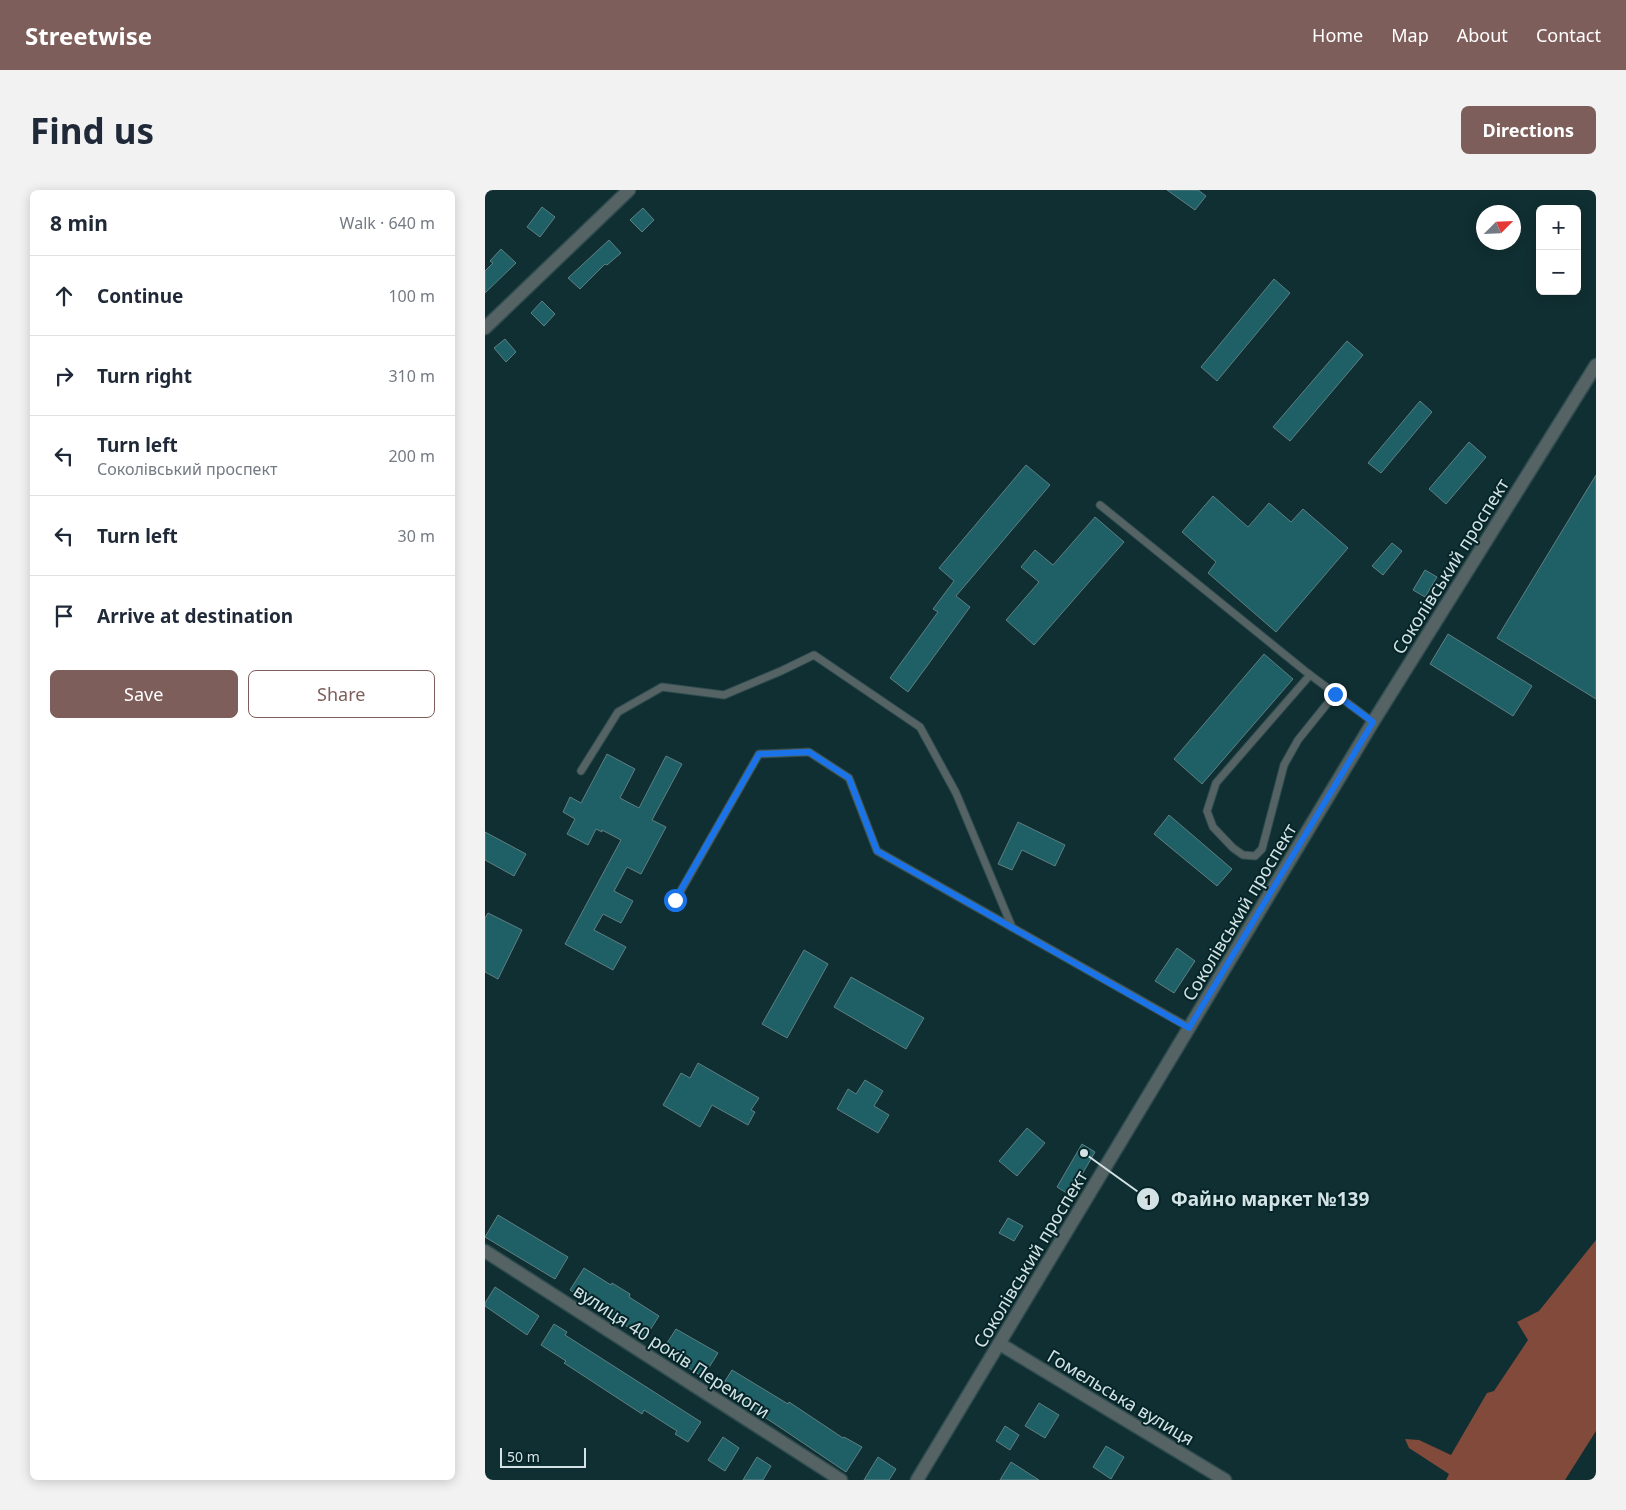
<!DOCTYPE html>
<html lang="en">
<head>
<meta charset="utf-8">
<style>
  body { margin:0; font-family:"Noto Sans",sans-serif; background:#f2f2f3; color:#1f2937 }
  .controls { position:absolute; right:15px; top:15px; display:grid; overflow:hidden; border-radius:8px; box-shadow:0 2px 12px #0003 }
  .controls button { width:45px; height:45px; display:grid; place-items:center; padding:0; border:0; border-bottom:1px solid #e0e1e3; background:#fff; color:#1f2937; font:25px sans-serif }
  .compass { position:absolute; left:991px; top:15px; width:45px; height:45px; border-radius:50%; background:#fff; box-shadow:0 2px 12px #0003; rotate:66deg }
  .scale { position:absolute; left:15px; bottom:12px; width:86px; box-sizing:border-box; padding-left:5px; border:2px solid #d3e3e5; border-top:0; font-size:14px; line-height:18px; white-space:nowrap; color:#d3e3e5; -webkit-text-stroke:4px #062528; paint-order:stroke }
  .stop { position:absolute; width:15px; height:15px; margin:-11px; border:4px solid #1a73e8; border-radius:50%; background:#fff }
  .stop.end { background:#1a73e8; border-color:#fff; box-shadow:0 1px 5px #0008 }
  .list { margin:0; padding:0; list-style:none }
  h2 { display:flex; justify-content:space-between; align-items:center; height:65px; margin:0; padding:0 20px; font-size:21px }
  h2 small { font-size:16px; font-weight:400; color:#747a83 }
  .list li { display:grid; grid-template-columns:32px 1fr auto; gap:15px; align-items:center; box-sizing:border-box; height:80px; padding:0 20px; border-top:1px solid #e0e1e3 }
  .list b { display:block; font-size:19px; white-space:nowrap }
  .list p { margin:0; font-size:16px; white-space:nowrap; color:#747a83 }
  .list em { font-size:16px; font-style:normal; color:#747a83 }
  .actions { display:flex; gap:10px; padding:15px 20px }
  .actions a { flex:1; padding:11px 0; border:1px solid #7e5e5b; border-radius:8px; text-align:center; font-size:18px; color:#7e5e5b }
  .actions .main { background:#7e5e5b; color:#fff }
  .icon { flex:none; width:28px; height:28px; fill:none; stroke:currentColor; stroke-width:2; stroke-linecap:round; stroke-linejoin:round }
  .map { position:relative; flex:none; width:1111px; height:1290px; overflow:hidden; border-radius:8px }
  header { display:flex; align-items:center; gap:30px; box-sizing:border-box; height:70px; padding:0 25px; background:#7e5e5b; color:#fff }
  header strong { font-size:24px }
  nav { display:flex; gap:28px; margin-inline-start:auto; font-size:18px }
  .intro { display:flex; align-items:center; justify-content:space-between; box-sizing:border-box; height:120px; padding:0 30px }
  h1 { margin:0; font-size:35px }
  .button { padding:12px 22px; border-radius:8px; background:#7e5e5b; color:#fff; font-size:18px; font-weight:700 }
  main { display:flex; gap:30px; padding:0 30px }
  aside { flex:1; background:#fff; border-radius:8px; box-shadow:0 2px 12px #0003 }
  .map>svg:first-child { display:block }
</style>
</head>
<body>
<header>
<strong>Streetwise</strong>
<nav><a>Home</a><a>Map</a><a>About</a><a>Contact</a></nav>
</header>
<div class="intro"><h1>Find us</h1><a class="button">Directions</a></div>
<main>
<aside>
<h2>8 min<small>Walk · 640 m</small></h2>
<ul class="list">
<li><svg class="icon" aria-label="ahead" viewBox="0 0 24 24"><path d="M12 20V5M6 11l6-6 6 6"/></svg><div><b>Continue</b></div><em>100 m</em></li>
<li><svg class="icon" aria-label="right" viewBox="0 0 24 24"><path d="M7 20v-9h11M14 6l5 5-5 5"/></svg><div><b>Turn right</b></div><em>310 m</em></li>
<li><svg class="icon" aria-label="left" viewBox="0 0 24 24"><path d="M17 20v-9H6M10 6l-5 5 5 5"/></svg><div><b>Turn left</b><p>Соколівський проспект</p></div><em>200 m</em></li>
<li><svg class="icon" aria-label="left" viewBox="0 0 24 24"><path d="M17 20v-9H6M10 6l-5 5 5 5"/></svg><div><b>Turn left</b></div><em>30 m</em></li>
<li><svg class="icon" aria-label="arrive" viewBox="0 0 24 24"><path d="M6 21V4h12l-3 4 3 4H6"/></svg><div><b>Arrive at destination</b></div></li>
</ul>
<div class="actions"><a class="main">Save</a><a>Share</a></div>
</aside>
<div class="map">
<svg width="1111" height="1290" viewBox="0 0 1111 1290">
  <rect width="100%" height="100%" fill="#102f32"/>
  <polygon fill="#824a3a" points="1111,1050 1111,1241 1080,1290 961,1290 964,1284 924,1258 920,1249 934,1250 966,1265 1002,1203 1009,1201 1043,1150 1032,1132 1054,1121"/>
  <g fill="#1e6066" stroke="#5f7f82">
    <polygon points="682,0 713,0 721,6 710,20"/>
    <polygon points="57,17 70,27 55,47 42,37"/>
    <polygon points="158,18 169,30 157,42 145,30"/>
    <polygon points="124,50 136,63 122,75 120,74 95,99 83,88"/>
    <polygon points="16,59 31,73 0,103 0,81 8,73 5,71"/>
    <polygon points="789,89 805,103 732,191 716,177"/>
    <polygon points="57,111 70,124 59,136 46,123"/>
    <polygon points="20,149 31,162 21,172 9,158"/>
    <polygon points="862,151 878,165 805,251 788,237"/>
    <polygon points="935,211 947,222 896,283 883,273"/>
    <polygon points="984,252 1001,267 961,314 944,299"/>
    <polygon points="541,275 565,295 471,406 485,417 423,502 405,488 453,422 448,419 469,391 454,378"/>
    <polygon points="1111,285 1111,509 1012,448"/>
    <polygon points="728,306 763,337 784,313 806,332 818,319 863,358 791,442 723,383 731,372 697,342"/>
    <polygon points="610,327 639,352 549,455 521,430 554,392 536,377 550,360 568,375"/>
    <polygon points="907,353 917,361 898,385 887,376"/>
    <polygon points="940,380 952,387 940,407 928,400"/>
    <polygon points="963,444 1047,496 1028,526 945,474"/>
    <polygon points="779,464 808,489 717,594 689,569"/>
    <polygon points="122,564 150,579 135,608 154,618 181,566 197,574 167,630 181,637 156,684 142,677 129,701 148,711 136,733 118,724 109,740 141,757 128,780 80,754 136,650 117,640 117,642 111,639 103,655 82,644 90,629 78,622 85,607 96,613"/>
    <polygon points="684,625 747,679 732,696 669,644"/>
    <polygon points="533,632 580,655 570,676 537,660 527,680 513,674"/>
    <polygon points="0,642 41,664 29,686 0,670"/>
    <polygon points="3,723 37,740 13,789 0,782 0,728"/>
    <polygon points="692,758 710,771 689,803 670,791"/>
    <polygon points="319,760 343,774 302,848 277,834"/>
    <polygon points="366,787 439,828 421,859 349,817"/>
    <polygon points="213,873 274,908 266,920 270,922 263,935 227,915 215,937 178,915 196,883 205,888"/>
    <polygon points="380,890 398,901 389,916 404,925 393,943 352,919 363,899 371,904"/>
    <polygon points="542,938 560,953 532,986 514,971"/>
    <polygon points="597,954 610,962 585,1005 572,997"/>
    <polygon points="13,1025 83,1067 70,1089 0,1047"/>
    <polygon points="523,1028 538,1036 529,1051 514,1043"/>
    <polygon points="99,1078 126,1095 127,1093 145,1104 144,1107 174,1126 160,1148 85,1100"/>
    <polygon points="10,1097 54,1126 42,1145 0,1116 0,1113"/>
    <polygon points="69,1134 82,1142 80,1145 216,1232 203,1252 190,1244 192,1241 159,1220 157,1224 79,1173 81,1171 56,1155"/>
    <polygon points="191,1139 233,1163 218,1187 177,1161"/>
    <polygon points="247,1180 303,1214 304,1212 358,1248 359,1247 377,1257 361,1282 290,1234 235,1199"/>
    <polygon points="554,1213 574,1225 560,1248 540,1236"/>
    <polygon points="520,1236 534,1245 525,1260 511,1251"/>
    <polygon points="238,1247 254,1258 240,1281 223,1270"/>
    <polygon points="621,1256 639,1267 626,1289 608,1277"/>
    <polygon points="272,1267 286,1276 278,1290 258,1290"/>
    <polygon points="393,1267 411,1279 404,1290 379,1290"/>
    <polygon points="526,1272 554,1290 515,1290"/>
  </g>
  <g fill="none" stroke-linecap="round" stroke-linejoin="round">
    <g stroke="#2f4c4f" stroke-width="9">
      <g id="service">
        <polyline points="615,315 820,481 888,532"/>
        <polyline points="825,485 731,593 722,621 728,637 748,658 758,665 770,666 777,659 799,575 813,550 850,504"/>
        <polyline points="96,581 133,522 177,497 239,505 296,481 329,465 435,537 471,603 527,737"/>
        <polyline points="190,711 274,564 324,562 364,588 392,661 705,838"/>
      </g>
    </g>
    <g stroke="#2f4c4f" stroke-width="15">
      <g id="minor">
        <polyline points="0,138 144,0"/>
        <polyline points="0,1061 356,1290"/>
        <polyline points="515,1154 740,1290"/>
      </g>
    </g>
    <g stroke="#2f4c4f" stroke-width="15">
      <polyline id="tertiary" points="432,1290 888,532 1111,175"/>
    </g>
    <use href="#service" stroke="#566364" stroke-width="7"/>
    <use href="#minor" stroke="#566364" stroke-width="12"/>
    <use href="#tertiary" stroke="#566364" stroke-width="12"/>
  </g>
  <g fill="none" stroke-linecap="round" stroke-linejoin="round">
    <polyline stroke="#1a73e8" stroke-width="6" points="190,710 274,564 324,562 364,588 392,661 704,838 888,532 850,504"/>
  </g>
  <g text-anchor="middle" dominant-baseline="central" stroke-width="4" stroke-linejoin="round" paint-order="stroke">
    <g font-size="18" fill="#d3e3e5" stroke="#062528">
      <text transform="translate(965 376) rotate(-58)">Соколівський проспект</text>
      <text transform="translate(754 722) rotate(-59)">Соколівський проспект</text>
      <text transform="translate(545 1069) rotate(-59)">Соколівський проспект</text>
      <text transform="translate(187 1161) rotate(33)">вулиця 40 років Перемоги</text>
      <text transform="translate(636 1207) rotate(31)">Гомельська вулиця</text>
    </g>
  </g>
  <path fill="none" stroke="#d3e3e5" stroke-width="2" d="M599 963L663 1009"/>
  <g fill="#d3e3e5" stroke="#062528" stroke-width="2">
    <circle cx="599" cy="963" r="5"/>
    <circle cx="663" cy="1009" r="12"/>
  </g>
  <g font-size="15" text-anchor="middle" font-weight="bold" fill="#111">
    <text x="663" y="1015">1</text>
  </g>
  <g font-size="19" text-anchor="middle" font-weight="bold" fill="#d3e3e5" stroke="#062528" stroke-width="4" stroke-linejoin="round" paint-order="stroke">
    <text x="785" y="1016">Файно маркет №139</text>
  </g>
</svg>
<div class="controls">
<button>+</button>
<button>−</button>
</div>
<svg class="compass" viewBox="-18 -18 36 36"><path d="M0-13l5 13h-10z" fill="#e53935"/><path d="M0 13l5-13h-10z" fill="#747a83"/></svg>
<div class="scale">50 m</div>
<div class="stop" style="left:190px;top:710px"></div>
<div class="stop end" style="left:850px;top:504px"></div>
</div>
</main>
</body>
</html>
